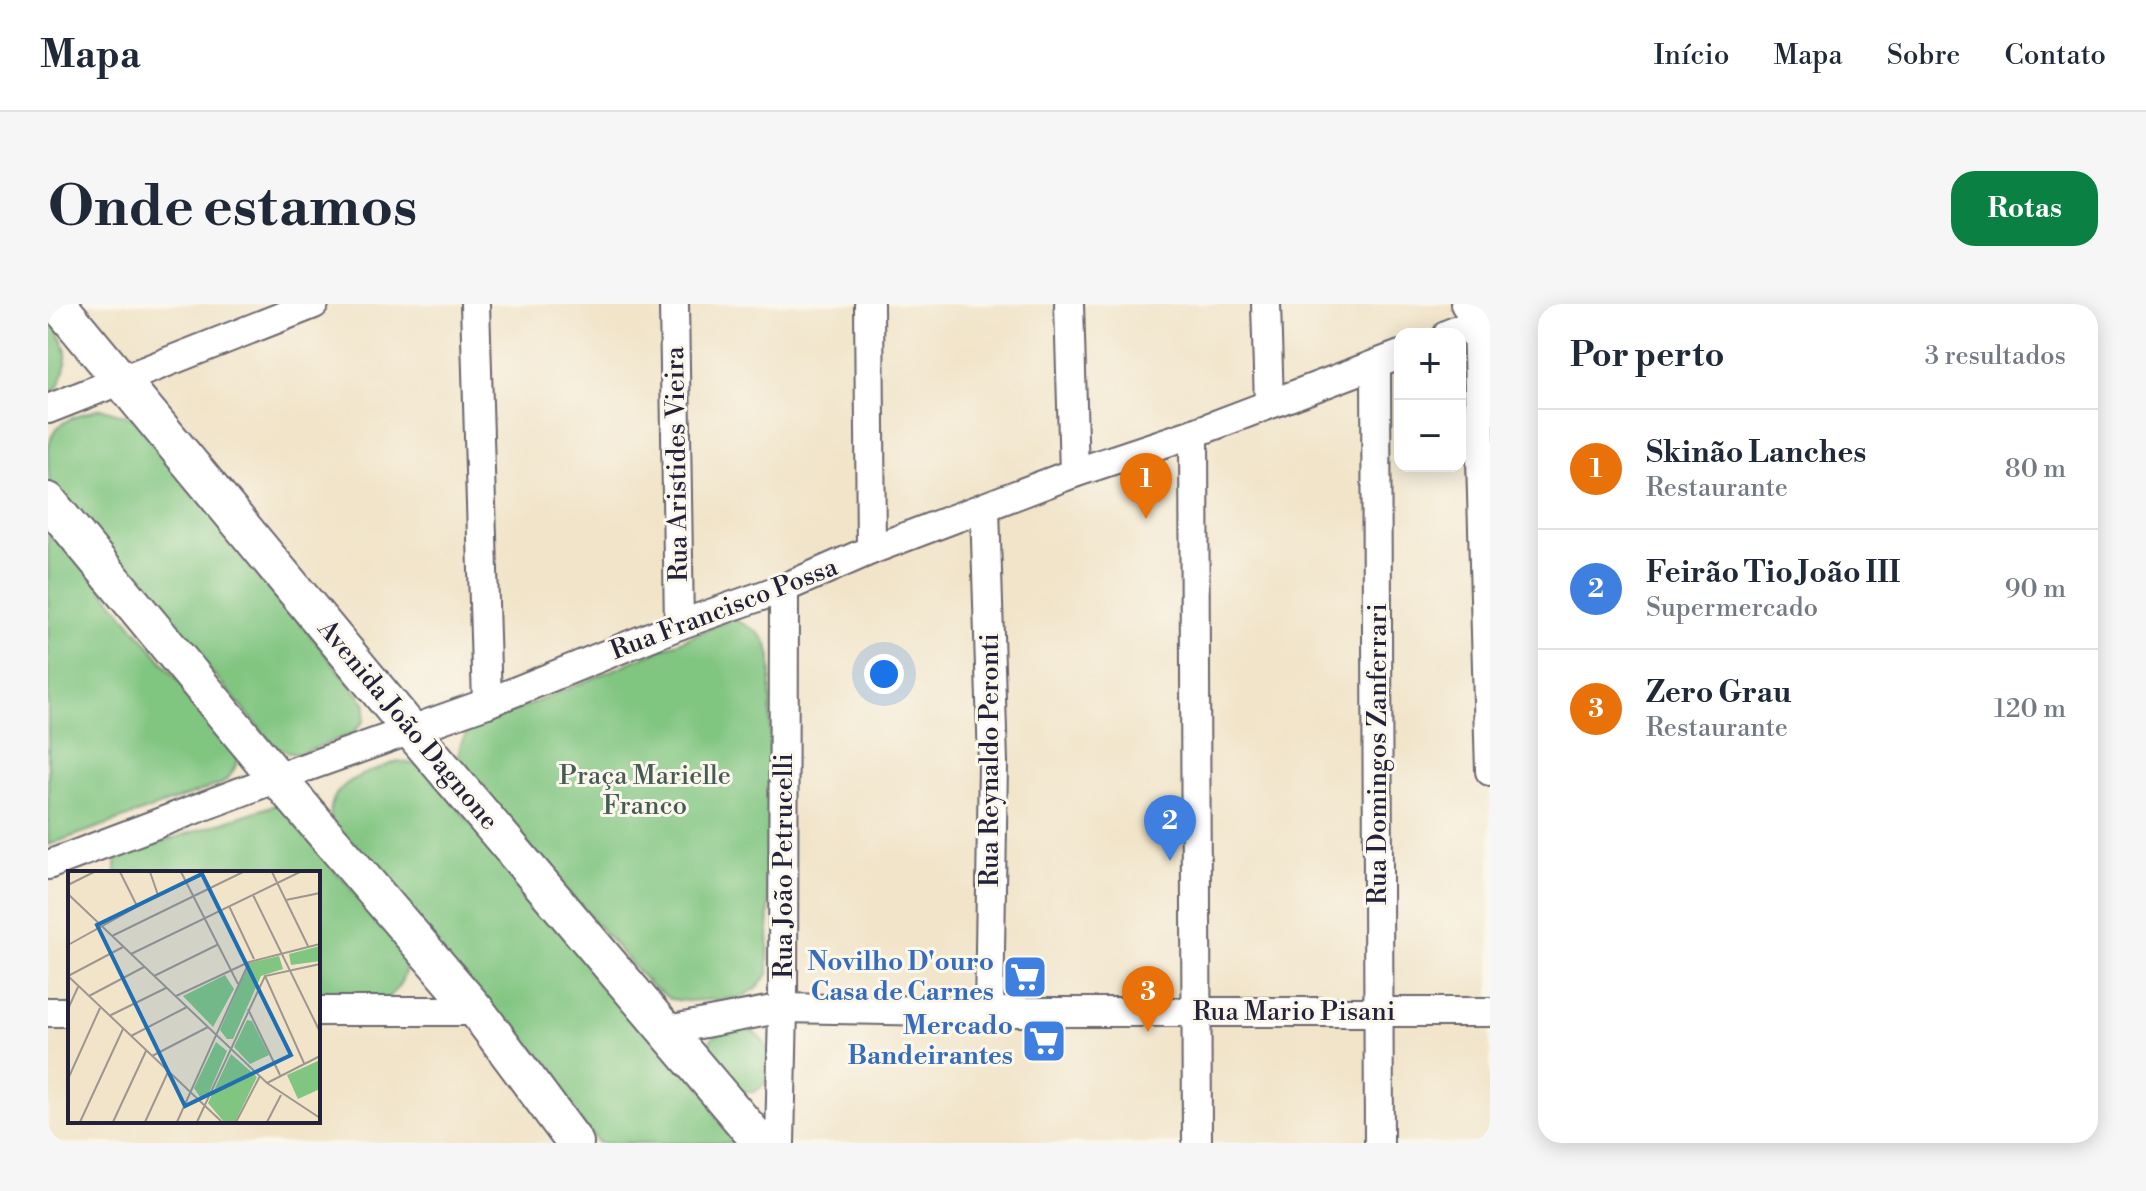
<!DOCTYPE html>
<html lang="pt">
<head>
<meta charset="utf-8">
<style>
  body { margin:0; font-family:"Libre Bodoni",serif; background:#f6f6f7; color:#1f2937 }
  .controls { position:absolute; right:24px; top:24px; display:grid; overflow:hidden; border-radius:16px; box-shadow:0 4px 20px #0003 }
  .controls button { width:72px; height:72px; display:grid; place-items:center; padding:0; border:0; border-bottom:2px solid #e0e1e3; background:#fff; color:#1f2937; font:40px sans-serif }
  .you { position:absolute; left:836px; top:370px; width:28px; height:28px; margin:-20px; border:6px solid #fff; border-radius:50%; background:#1a73e8; box-shadow:0 0 0 12px #1a73e833 }
  .badge { display:grid; place-items:center; width:52px; height:52px; border-radius:50%; background:#0b8043; color:#fff; font-size:26px; font-weight:700 }
  .pin { position:absolute; translate:-50% -66px; filter:drop-shadow(0 2px 4px #0008) }
  .pin::after { content:''; position:absolute; top:42px; width:28px; height:24px; background:inherit; clip-path:polygon(0 0,100% 0,50% 100%) }
  .list { margin:0; padding:0; list-style:none }
  h2 { display:flex; justify-content:space-between; align-items:center; height:104px; margin:0; padding:0 32px; font-size:34px }
  h2 small { font-size:26px; font-weight:400; color:#747a83 }
  .list li { display:grid; grid-template-columns:52px 1fr auto; gap:24px; align-items:center; box-sizing:border-box; height:120px; padding:0 32px; border-top:2px solid #e0e1e3 }
  .list b { display:block; font-size:30px; white-space:nowrap }
  .list p { margin:0; font-size:26px; white-space:nowrap; color:#747a83 }
  .list em { font-size:26px; font-style:normal; color:#747a83 }
  .map { position:relative; flex:none; width:1442px; height:839px; overflow:hidden; border-radius:24px }
  header { display:flex; align-items:center; gap:48px; box-sizing:border-box; height:112px; padding:0 40px; background:#fff; border-bottom:2px solid #e0e1e3 }
  header strong { font-size:38px }
  nav { display:flex; gap:44px; margin-inline-start:auto; font-size:28px }
  .intro { display:flex; align-items:center; justify-content:space-between; box-sizing:border-box; height:192px; padding:0 48px }
  h1 { margin:0; font-size:56px }
  .button { padding:20px 36px; border-radius:24px; background:#0b8043; color:#fff; font-size:28px; font-weight:700 }
  main { display:flex; gap:48px; padding:0 48px }
  aside { flex:1; background:#fff; border-radius:24px; box-shadow:0 4px 20px #0003 }
  .map>svg:first-child { display:block }
</style>
</head>
<body>
<header>
<strong>Mapa</strong>
<nav><a>Início</a><a>Mapa</a><a>Sobre</a><a>Contato</a></nav>
</header>
<div class="intro"><h1>Onde estamos</h1><a class="button">Rotas</a></div>
<main>
<div class="map">
<svg width="1442" height="839" viewBox="0 0 1442 839">
  <rect width="100%" height="100%" fill="#fbf7ec"/>
  <filter id="ink" filterUnits="userSpaceOnUse"><feTurbulence type="fractalNoise" baseFrequency=".0125" numOctaves="2"/><feDisplacementMap in="SourceGraphic" scale="16" xChannelSelector="R" yChannelSelector="G"/><feConvolveMatrix kernelMatrix="1 2 1 2 8 2 1 2 1" color-interpolation-filters="sRGB"/></filter>
  <filter id="wash" filterUnits="userSpaceOnUse"><feTurbulence type="fractalNoise" baseFrequency=".006" numOctaves="4" result="noise"/><feDisplacementMap in="SourceGraphic" scale="32" xChannelSelector="R" yChannelSelector="G"/><feGaussianBlur stdDeviation="1.8" result="paint"/><feColorMatrix in="noise" values="0 0 0 0 0 0 0 0 0 0 0 0 0 0 0 0 0 1.4 0 .05"/><feComposite in="paint" operator="in"/></filter>
  <g filter="url(#wash)">
    <rect width="100%" height="100%" fill="#f1e4c9"/>
    <g fill="#80c580" stroke="#51745e" stroke-width="2">
      <path d="M0,15C21,40 24,56 8,86L0,89Z"/>
      <path d="M52,104L88,115L318,400L316,417L304,430L252,450L241,449L227,442L2,180C0,171 0,163 0,153C0,118 23,114 52,104Z"/>
      <path d="M0,220L190,448C190,462 184,472 173,480L0,541Z"/>
      <path d="M685,315C705,324 719,330 723,353L720,670L709,684L692,694L638,697L622,695L602,681L412,465C409,449 411,438 422,426Z"/>
      <path d="M350,457L373,462L701,839H551L284,521C274,478 319,470 350,457Z"/>
      <path d="M230,500L359,650C359,671 352,685 336,697L270,699V569H68V553Z"/>
      <path d="M692,723C723,729 736,771 706,788H691C681,776 645,746 668,731C674,727 685,725 692,723Z"/>
    </g>
  </g>
  <g filter="url(#ink)">
    <g fill="none" stroke-linecap="round" stroke-linejoin="round">
      <g stroke="#6a666d" stroke-width="32">
        <g id="minor">
          <polyline points="427,0 439,399"/>
          <polyline points="626,0 631,321"/>
          <polyline points="821,0 823,246"/>
          <polyline points="1021,0 1026,169"/>
          <polyline points="1218,0 1221,100"/>
          <polyline points="1417,0 1429,17 1442,467"/>
          <polyline points="1400,30 1442,13"/>
          <polyline points="1328,61 1331,839"/>
          <polyline points="0,105 266,0"/>
          <polyline points="1146,129 1149,839"/>
          <polyline points="937,204 945,459 941,708"/>
          <polyline points="0,561 253,465 439,399 631,321 736,284 823,246 1026,169 1146,129 1352,51"/>
          <polyline points="270,707 429,707"/>
          <polyline points="0,708 22,708"/>
          <polyline points="620,726 735,704 941,708 1442,708"/>
          <polyline points="732,839 735,704 736,284"/>
        </g>
      </g>
      <g stroke="#6a666d" stroke-width="40">
        <g id="tertiary">
          <polyline points="10,0 362,425 713,839"/>
          <polyline points="0,197 230,475 429,707 527,839"/>
        </g>
      </g>
      <use href="#minor" stroke="#fff" stroke-width="28"/>
      <use href="#tertiary" stroke="#fff" stroke-width="36"/>
    </g>
  </g>
  <defs>
    <g id="supermarket-square" transform="scale(2.3)"><rect x="-9" y="-9" width="18" height="18" rx="4" fill="#3f7fe0" stroke="#fbf7ec"/><path d="M-6-5.5h2.5l.6 2H6L4.5 2H-2.5L-4.4-4H-6ZM-1.5 3.2a1.3 1.3 0 1 0 .1 0ZM3 3.2a1.3 1.3 0 1 0 .1 0Z" fill="#fff"/></g>
  </defs>
  <g fill-rule="evenodd">
    <use href="#supermarket-square" x="977" y="673"/>
    <use href="#supermarket-square" x="996" y="737"/>
  </g>
  <g text-anchor="middle" dominant-baseline="central" stroke-width="6" stroke-linejoin="round" paint-order="stroke">
    <g font-size="26" fill="#22223b" stroke="#fbf7ec">
      <text transform="translate(629 160) rotate(-91)">Rua Aristides Vieira</text>
      <text transform="translate(676 305) rotate(-21)">Rua Francisco Possa</text>
      <text transform="translate(360 421) rotate(50)">Avenida João Dagnone</text>
      <text transform="translate(1330 450) rotate(-90)">Rua Domingos Zanferrari</text>
      <text transform="translate(942 456) rotate(-90)">Rua Reynaldo Peronti</text>
      <text transform="translate(736 562) rotate(-90)">Rua João Petrucelli</text>
      <text x="1246" y="708">Rua Mario Pisani</text>
    </g>
    <g font-size="26" fill="#435b53" stroke="#fbf7ec">
      <text x="597" y="472">Praça Marielle<tspan x="597" dy="30">Franco</tspan></text>
    </g>
    <g font-size="26" font-weight="bold" fill="#366cbe" stroke="#fbf7ec" text-anchor="end">
      <text x="946" y="658">Novilho D'ouro<tspan x="946" dy="30">Casa de Carnes</tspan></text>
      <text x="965" y="722">Mercado<tspan x="965" dy="30">Bandeirantes</tspan></text>
    </g>
  </g>
  <g transform="translate(20 567)">
    <rect width="252" height="252" fill="#f1e4c9"/>
    <path d="M252,75V90L223,94L221,83ZM211,85L215,98L193,105L165,168H159L152,159L181,92ZM157,104L166,118L145,156L115,125ZM179,149L184,150L201,184L182,193L166,176ZM148,171L159,180L140,224L132,226L126,217ZM163,183L189,206L167,251H156L140,232ZM252,189V218L230,228L219,204Z" fill="#80c580"/>
    <path fill="none" stroke="#9e9690" stroke-width="2" d="M52,1L69,35M113,1L170,113M204,1L240,75M0,14L26,1M0,23L199,212L252,247M185,24L252,161M218,29L252,22M161,35L186,88M44,65L175,1M0,74L90,24L82,1M55,76L0,105L154,251M63,83L232,1M86,105L149,74M197,105L236,192M21,125L76,96M108,125L181,91M0,138L10,116M180,138L212,204M41,145L98,117M63,165L119,136M84,185L140,156M0,208L32,137M199,212L252,185M12,251L55,158M45,251L78,180M77,251L100,201M109,251L181,91L252,73M129,251L197,105L252,93M168,251L192,205M199,251L213,224"/>
    <path fill="#1f6fb2" fill-opacity="0.15" stroke="#1f6fb2" stroke-width="4" d="M134,3L223,184L117,235L29,54Z"/>
    <rect width="252" height="252" fill="none" stroke="#22223b" stroke-width="4"/>
  </g>
</svg>
<div class="controls">
<button>+</button>
<button>−</button>
</div>
<div class="you"></div>
<div class="pin badge" style="left:1098px;top:215px;background:#e8710a">1</div>
<div class="pin badge" style="left:1122px;top:557px;background:#3f7fe0">2</div>
<div class="pin badge" style="left:1100px;top:728px;background:#e8710a">3</div>
</div>
<aside>
<h2>Por perto<small>3 resultados</small></h2>
<ul class="list">
<li><span class="badge" style="background:#e8710a">1</span><div><b>Skinão Lanches</b><p>Restaurante</p></div><em>80 m</em></li>
<li><span class="badge" style="background:#3f7fe0">2</span><div><b>Feirão Tio João III</b><p>Supermercado</p></div><em>90 m</em></li>
<li><span class="badge" style="background:#e8710a">3</span><div><b>Zero Grau</b><p>Restaurante</p></div><em>120 m</em></li>
</ul>
</aside>
</main>
</body>
</html>
